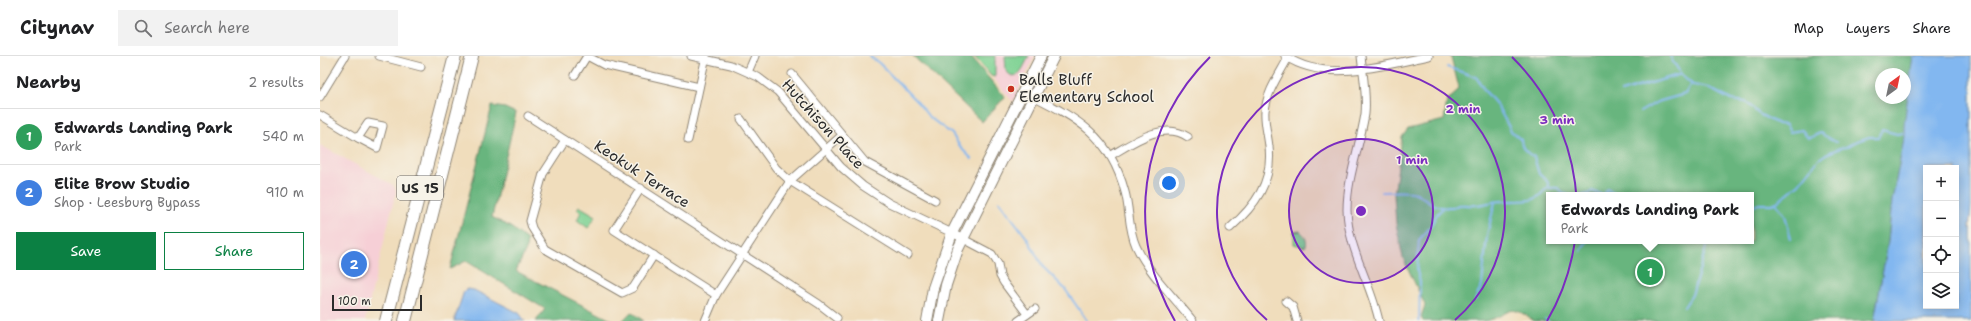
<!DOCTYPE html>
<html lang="en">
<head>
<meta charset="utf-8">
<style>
  body { margin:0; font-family:"Shantell Sans",sans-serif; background:#f2f2f2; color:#202124 }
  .controls { position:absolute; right:12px; bottom:12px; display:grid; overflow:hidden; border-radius:0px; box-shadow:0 2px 10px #0003 }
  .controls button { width:36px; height:36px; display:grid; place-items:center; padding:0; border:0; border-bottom:1px solid #e0e0e0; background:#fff; color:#202124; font:20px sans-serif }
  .compass { position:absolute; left:1555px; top:12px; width:36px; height:36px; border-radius:50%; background:#fff; box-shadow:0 2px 10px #0003; rotate:33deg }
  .scale { position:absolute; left:12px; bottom:10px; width:90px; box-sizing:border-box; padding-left:4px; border:2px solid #2b2b2b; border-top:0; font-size:11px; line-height:14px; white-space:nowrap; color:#2b2b2b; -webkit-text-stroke:3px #f7f3e8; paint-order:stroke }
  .you { position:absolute; left:849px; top:127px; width:14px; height:14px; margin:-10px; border:3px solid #fff; border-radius:50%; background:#1a73e8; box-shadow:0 0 0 6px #1a73e833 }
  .badge { display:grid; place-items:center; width:26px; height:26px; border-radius:50%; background:#0b8043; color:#fff; font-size:13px; font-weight:700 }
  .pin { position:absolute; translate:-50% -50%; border:2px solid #fff; box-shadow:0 1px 4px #0006 }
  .popup { position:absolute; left:1226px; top:136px; width:208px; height:52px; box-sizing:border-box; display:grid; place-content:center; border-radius:0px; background:#fff; filter:drop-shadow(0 1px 3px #0005); font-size:13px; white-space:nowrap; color:#757577 }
  .popup b { font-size:15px; color:#202124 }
  .popup::after { content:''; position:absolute; left:50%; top:100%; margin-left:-8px; border:8px solid transparent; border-top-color:#fff }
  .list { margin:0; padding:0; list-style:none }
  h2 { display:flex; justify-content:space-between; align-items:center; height:52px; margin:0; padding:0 16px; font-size:17px }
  h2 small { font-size:13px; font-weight:400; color:#757577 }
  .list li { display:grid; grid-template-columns:26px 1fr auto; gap:12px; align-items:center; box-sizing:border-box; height:56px; padding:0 16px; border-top:1px solid #e0e0e0 }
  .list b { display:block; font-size:15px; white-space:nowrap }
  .list p { margin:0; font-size:13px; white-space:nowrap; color:#757577 }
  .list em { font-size:13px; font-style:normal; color:#757577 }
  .actions { display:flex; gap:8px; padding:12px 16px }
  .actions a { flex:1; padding:9px 0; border:1px solid #0b8043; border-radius:0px; text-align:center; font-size:14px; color:#0b8043 }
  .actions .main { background:#0b8043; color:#fff }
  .icon { flex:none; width:22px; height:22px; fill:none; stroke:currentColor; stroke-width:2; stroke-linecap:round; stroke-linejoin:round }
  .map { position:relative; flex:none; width:1651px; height:265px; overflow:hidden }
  header { display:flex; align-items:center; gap:24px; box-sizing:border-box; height:56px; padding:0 20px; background:#fff; border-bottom:1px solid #e0e0e0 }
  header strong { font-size:19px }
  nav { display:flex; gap:22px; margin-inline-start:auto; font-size:14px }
  .search { width:280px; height:36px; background:#f2f2f2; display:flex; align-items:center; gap:10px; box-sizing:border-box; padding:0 14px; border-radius:0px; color:#757577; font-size:15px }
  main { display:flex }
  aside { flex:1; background:#fff }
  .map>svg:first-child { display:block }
</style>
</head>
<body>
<header>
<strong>Citynav</strong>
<div class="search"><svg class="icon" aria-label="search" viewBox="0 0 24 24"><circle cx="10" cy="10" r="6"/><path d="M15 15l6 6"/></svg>Search here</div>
<nav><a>Map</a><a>Layers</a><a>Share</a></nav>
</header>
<main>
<aside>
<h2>Nearby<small>2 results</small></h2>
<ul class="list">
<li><span class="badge" style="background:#2e9e5b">1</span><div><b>Edwards Landing Park</b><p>Park</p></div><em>540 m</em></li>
<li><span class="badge" style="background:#3f7fe0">2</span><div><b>Elite Brow Studio</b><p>Shop · Leesburg Bypass</p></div><em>910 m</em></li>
</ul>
<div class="actions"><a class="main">Save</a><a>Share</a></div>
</aside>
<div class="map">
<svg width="1651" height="265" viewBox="0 0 1651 265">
  <rect width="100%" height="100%" fill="#f7f3e8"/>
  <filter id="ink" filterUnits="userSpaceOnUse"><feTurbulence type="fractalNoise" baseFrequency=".025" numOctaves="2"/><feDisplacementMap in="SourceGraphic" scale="8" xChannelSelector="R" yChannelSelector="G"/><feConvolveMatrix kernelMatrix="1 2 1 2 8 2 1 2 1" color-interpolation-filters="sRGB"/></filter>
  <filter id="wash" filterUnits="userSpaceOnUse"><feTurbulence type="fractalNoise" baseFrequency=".012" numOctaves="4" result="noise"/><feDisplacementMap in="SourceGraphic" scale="16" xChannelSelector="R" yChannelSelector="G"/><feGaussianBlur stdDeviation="0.9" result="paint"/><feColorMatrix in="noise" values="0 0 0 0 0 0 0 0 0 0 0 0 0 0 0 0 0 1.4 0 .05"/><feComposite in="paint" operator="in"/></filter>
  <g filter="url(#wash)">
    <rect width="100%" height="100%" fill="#f0ddbc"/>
    <g fill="#f6cfd6">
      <polygon points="655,0 715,0 693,46"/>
      <polygon points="0,89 73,129 76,135 45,265 0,265"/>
    </g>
    <g fill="#81d395" stroke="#567f60">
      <polygon points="654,0 675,0 675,21 671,20"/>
      <path d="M685,0H709C704,9 698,29 686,15Z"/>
      <polygon points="259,150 276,160 268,172 257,164 261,156 257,153"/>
      <path d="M974,176L980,175C984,179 989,185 985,191L974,188Z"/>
    </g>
    <g fill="#68b57e" stroke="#4a7054" fill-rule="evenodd">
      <polygon points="593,0 650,0 685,41 662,66"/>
      <path d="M1135,0H1593L1584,83L1572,145L1568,186L1554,265H1214C1186,244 1192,260 1164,265H1103L1101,261L1105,249L1083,202L1076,168L1074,139L1082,81L1088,73L1124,64L1127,44L1134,39L1139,32L1131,1ZM1561,18H1585V42H1561ZM1229,139H1431V185H1229Z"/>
      <polygon points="172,50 185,52 196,57 172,161 192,172 207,184 206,194 196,215 293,265 216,265 225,253 146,205 130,213"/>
      <polygon points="311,256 324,265 302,265"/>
    </g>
    <g fill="#82b7f0" stroke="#56718e" fill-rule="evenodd">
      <path d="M1593,0H1651V150L1649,170L1651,174V265H1554L1568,186L1572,145L1584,83V69ZM1606,112H1636V250H1606Z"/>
      <polygon points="147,233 154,234 199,257 205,265 134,265 144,235"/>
    </g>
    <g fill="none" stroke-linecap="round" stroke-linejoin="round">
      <g stroke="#82b7f0" stroke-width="2">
        <polyline points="549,0 559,7 599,48 609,61 632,78 641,92 652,103"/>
        <polyline points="1350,0 1362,20 1373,29 1389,32 1411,44 1426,46 1439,58 1458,68 1466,69 1470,76 1482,74 1487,81 1490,82 1500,77 1516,86"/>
        <path d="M1127,11L1156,21L1165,35L1177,49L1191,75L1201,84C1202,95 1207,95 1214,101L1219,118L1227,125L1229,131"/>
        <polyline points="1301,36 1361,18"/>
        <polyline points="1320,56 1337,46 1365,38 1371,28"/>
        <path d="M1062,136C1069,136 1090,134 1096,137C1107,143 1116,154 1129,151C1133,151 1135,152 1138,149C1144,148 1150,150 1156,149C1165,148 1174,145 1183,145C1192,145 1202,145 1210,144C1226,141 1218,130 1239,132L1242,137L1248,139"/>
        <polyline points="1263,139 1268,138 1272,135 1283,139 1288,133 1296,139"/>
        <polyline points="679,145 707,182 723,211 745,233 767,265"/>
        <polyline points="1456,147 1465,159 1471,183"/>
        <polyline points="1431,151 1439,148 1452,148 1457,146 1479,128 1499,103 1506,98 1520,92 1526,91 1537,85 1549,81 1558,81 1562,74 1577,78 1583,77"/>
        <polyline points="1261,195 1267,185"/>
        <polyline points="1155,244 1162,229 1167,179 1175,146"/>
        <polyline points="1364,251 1372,239 1388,185"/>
        <polyline points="1225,263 1228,265"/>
        <polyline points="1099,265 1100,226 1097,215 1099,184 1109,173 1117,158 1122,153"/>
      </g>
    </g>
  </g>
  <g filter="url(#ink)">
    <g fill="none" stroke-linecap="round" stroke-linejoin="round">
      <g stroke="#8e8474" stroke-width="9">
        <g id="minor">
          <polyline points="59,0 101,11"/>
          <polyline points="267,0 284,9 379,31"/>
          <polyline points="371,0 411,9 438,21 458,36 521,111 543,130 569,147 632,177 672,198 678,208 680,220 684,227 707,258"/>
          <path d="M965,0C1006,28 1064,9 1109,0"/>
          <path d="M1041,0C1043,19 1047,38 1045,58C1040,90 1027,122 1027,154C1028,193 1051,227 1059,265"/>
          <polyline points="428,16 435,0"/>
          <polyline points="472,18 545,106 615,144"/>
          <polyline points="255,19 267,0"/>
          <path d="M703,35C754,61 789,76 805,136C810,154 808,172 816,190C829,218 854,241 873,265"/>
          <polyline points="0,41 25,0"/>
          <polyline points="0,59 38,82"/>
          <polyline points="208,60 499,248 517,262"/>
          <polyline points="421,63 456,112 470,125 588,199"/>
          <polygon points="48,67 63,70 57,92 38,82"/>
          <polyline points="245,84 223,118 210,165 212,172 225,193 302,237 313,232 334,199"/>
          <polyline points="368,84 386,0"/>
          <path d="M790,100C812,87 843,64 868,81"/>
          <polyline points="321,132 294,174 396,239"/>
          <path d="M910,172C935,150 953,126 949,91C948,79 944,67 945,55C947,35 959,19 968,2"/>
          <polyline points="966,245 973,251 977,265"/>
          <polyline points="385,265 396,239 470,125 522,79"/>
          <polyline points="698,265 715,253"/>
        </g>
      </g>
      <g stroke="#8e8474" stroke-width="12">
        <g id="secondary">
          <polyline points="607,265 613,232 632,177 721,0"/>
          <polyline points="619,265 626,229 638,193 734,0"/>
        </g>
      </g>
      <g stroke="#8e8474" stroke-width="14">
        <g id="trunk">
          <polyline points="66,265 135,0"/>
          <polyline points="85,265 152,0"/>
        </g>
      </g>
      <use href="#minor" stroke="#fff" stroke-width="7"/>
      <use href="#secondary" stroke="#fff" stroke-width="10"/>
      <use href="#trunk" stroke="#fff" stroke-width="12"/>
    </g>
  </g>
  <circle cx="1041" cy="155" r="72" fill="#7b2cbf" fill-opacity=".12"/>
  <g fill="none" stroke="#7b2cbf" stroke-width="2">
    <circle cx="1041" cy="155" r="72"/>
    <path d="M947 264A144 144 0 1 1 1135 264"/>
    <path d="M855 265A216 216 0 0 1 890 1M1192 1A216 216 0 0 1 1227 265"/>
  </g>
  <circle fill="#c8321e" stroke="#f7f3e8" stroke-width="1.5" cx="691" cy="33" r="4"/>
  <g text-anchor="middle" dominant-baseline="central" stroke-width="3" stroke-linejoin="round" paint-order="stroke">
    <rect fill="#f7f3e8" stroke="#686764" stroke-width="1" x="77" y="120" width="46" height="24" rx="3"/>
    <g font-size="14" font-weight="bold" fill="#2b2b2b">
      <text x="100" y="132">US 15</text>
    </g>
    <g font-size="15" fill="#2b2b2b" stroke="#f7f3e8" text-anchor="start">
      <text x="699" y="24">Balls Bluff<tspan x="699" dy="17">Elementary School</tspan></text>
    </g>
    <g font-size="15" fill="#2b2b2b" stroke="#f7f3e8">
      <text transform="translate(503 68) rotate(48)">Hutchison Place</text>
      <text transform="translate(322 118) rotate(33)">Keokuk Terrace</text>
    </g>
  </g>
  <circle cx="1041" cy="155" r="6" fill="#7b2cbf" stroke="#f7f3e8" stroke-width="2"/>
  <g font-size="12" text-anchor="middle" font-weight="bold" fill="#7b2cbf" stroke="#f7f3e8" stroke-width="3" stroke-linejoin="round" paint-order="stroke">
    <text x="1143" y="57">2 min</text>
    <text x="1237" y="68">3 min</text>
    <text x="1092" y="108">1 min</text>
  </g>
</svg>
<div class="controls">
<button>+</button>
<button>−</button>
<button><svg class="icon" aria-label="locate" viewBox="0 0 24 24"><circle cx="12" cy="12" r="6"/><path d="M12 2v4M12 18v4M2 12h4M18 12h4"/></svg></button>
<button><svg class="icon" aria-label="layers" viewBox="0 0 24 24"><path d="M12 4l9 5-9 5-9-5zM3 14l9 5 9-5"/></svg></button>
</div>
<svg class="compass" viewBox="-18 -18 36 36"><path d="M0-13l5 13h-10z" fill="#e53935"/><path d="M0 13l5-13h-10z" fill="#757577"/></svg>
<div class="scale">100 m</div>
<div class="you"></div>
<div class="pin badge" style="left:1330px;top:216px;background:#2e9e5b">1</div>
<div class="popup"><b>Edwards Landing Park</b>Park</div>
<div class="pin badge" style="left:34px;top:208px;background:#3f7fe0">2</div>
</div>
</main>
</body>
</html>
